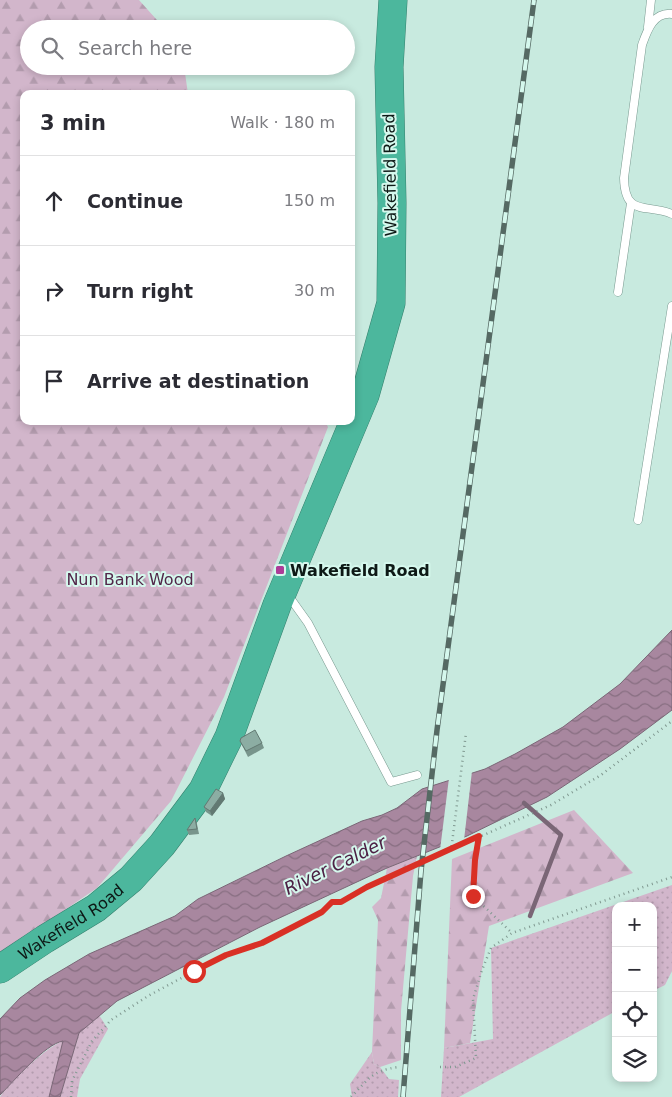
<!DOCTYPE html>
<html lang="en">
<head>
<meta charset="utf-8">
<style>
  body { margin:0; font-family:"DejaVu Sans",sans-serif; background:#f2f2f3; color:#2b2b33 }
  .controls { position:absolute; right:15px; bottom:15px; display:grid; overflow:hidden; border-radius:10px; box-shadow:0 2px 8px #0003 }
  .controls button { width:45px; height:45px; display:grid; place-items:center; padding:0; border:0; border-bottom:1px solid #e1e1e2; background:#fff; color:#2b2b33; font:25px sans-serif }
  .stop { position:absolute; width:15px; height:15px; margin:-11px; border:4px solid #d93025; border-radius:50%; background:#fff }
  .stop.end { background:#d93025; border-color:#fff; box-shadow:0 1px 5px #0008 }
  .list { margin:0; padding:0; list-style:none }
  h2 { display:flex; justify-content:space-between; align-items:center; height:65px; margin:0; padding:0 20px; font-size:21px }
  h2 small { font-size:16px; font-weight:400; color:#7c7c81 }
  .list li { display:grid; grid-template-columns:32px 1fr auto; gap:15px; align-items:center; box-sizing:border-box; height:90px; padding:0 20px; border-top:1px solid #e1e1e2 }
  .list b { display:block; font-size:19px; white-space:nowrap }
  .list em { font-size:16px; font-style:normal; color:#7c7c81 }
  .icon { flex:none; width:28px; height:28px; fill:none; stroke:currentColor; stroke-width:2; stroke-linecap:round; stroke-linejoin:round }
  .map { position:relative; flex:none; width:672px; height:1097px; overflow:hidden }
  .search { position:absolute; background:#fff; box-shadow:0 2px 8px #0003; left:20px; top:20px; width:335px; height:55px; display:flex; align-items:center; gap:12px; box-sizing:border-box; padding:0 18px; border-radius:28px; color:#7c7c81; font-size:19px }
  .panel { position:absolute; background:#fff; box-shadow:0 2px 8px #0003; left:20px; top:90px; width:335px; height:335px; border-radius:10px }
  .map>svg:first-child { display:block }
</style>
</head>
<body>
<div class="map">
<svg width="672" height="1097" viewBox="0 0 672 1097">
  <defs>
    <pattern id="grass-dots" width="8" height="8" patternUnits="userSpaceOnUse" patternTransform="scale(1.25)"><rect width="8" height="8" fill="#d2b6cb"/><path d="M2 2h.1M6 6h.1" fill="none" stroke="#b39cae" stroke-width="1.8" stroke-linecap="round"/></pattern>
    <pattern id="forest-firs" width="22" height="20" patternUnits="userSpaceOnUse" patternTransform="scale(1.25)"><rect width="22" height="20" fill="#d2b6cb"/><path d="M5 1l3.5 6h-7zM16 11l3.5 6h-7z" fill="#b39cae"/></pattern>
    <pattern id="water-waves" width="16" height="10" patternUnits="userSpaceOnUse" patternTransform="scale(1.25)"><rect width="16" height="10" fill="#a8879f"/><path d="M0 5q4-4 8 0t8 0" fill="none" stroke="#876e81"/></pattern>
  </defs>
  <rect width="100%" height="100%" fill="#c8eadf"/>
  <g fill="url(#grass-dots)">
    <polygon points="672,885 672,971 665,985 653,991 653,906 616,906 616,1011 459,1097 441,1097 444,1048 493,1039 491,948"/>
    <polygon points="99,1015 108,1029 80,1079 77,1097 60,1097 79,1033"/>
    <path d="M64,1041L49,1097H0C6,1085 50,1043 64,1041Z"/>
    <polygon points="372,1052 374,1064 380,1067 389,1079 399,1080 398,1097 352,1097 350,1084"/>
  </g>
  <g fill="url(#forest-firs)">
    <polygon points="0,0 139,0 165,29 29,29 29,66 184,66 188,94 24,94 24,421 325,421 328,427 224,697 171,801 97,888 0,954"/>
    <polygon points="574,810 633,873 489,926 470,1043 444,1048 452,859"/>
    <polygon points="417,856 413,876 401,1011 401,1060 380,1067 374,1064 372,1052 378,920 372,907 381,898 387,868"/>
  </g>
  <path fill="url(#water-waves)" stroke="#7a6676" d="M672,630V710L620,749L547,797L467,836L387,868L260,927L117,1001L79,1033L60,1097H49L63,1041C45,1044 14,1081 0,1095V1019L20,998L45,980L89,954L175,916L198,899L286,856L362,821L382,815L397,808L422,789L485,769L515,754L563,727L620,684Z"/>
  <polygon fill="#c8eadf" points="472,771 464,840 440,850 449,778"/>
  <g fill="none" stroke-linecap="round" stroke-linejoin="round">
    <polyline stroke="#7a6676" stroke-width="4.5" points="524,803 561,835 530,916"/>
    <g stroke="#78998f" stroke-width="9">
      <g id="lane">
        <path d="M672,14C653,12 647,31 642,45L624,178C625,218 647,203 672,214"/>
        <polyline points="648,27 651,0"/>
        <polyline points="618,292 631,203"/>
        <polyline points="638,520 672,306"/>
        <polyline points="288,595 308,623 391,782 417,775"/>
      </g>
    </g>
    <g stroke="#36806e" stroke-width="29">
      <g id="highway">
        <path id="s1" d="M0,969L45,939L96,908L131,879L162,845L203,790L229,737L277,605L365,395L391,303L392,203L389,67L393,0"/>
      </g>
    </g>
    <g stroke="#809991" stroke-width="2.5" stroke-dasharray="1 4" stroke-linecap="butt">
      <polyline points="479,836 475,860 473,896 512,933"/>
      <polyline points="440,1067 455,1067 476,1058 473,999 482,970 491,948 512,933 672,877"/>
      <polyline points="71,1097 72,1081 92,1041 111,1020 148,996 213,961 262,943 322,912 332,903 341,902 367,887 551,805 601,775 672,721"/>
      <path d="M351,1097C369,1079 371,1071 398,1067"/>
    </g>
    <use href="#lane" stroke="#fff" stroke-width="8"/>
    <use href="#highway" stroke="#4cb79d" stroke-width="28"/>
    <g stroke="#556963" stroke-width="5.5">
      <polyline id="rail" points="403,1097 421,871 437,730 534,0"/>
    </g>
    <use href="#rail" stroke="#d5f8ed" stroke-width="4" stroke-dasharray="11" stroke-linecap="butt"/>
    <polyline stroke="#809991" stroke-width="2.5" stroke-dasharray="1 4" stroke-linecap="butt" points="451,851 466,733"/>
  </g>
  <g fill="#78958c">
    <polygon points="240,741 262,743 264,748 248,757"/>
    <polygon points="223,793 225,799 212,816 206,812 204,807"/>
    <polygon points="195,818 197,824 199,834 189,835 187,830"/>
  </g>
  <polygon fill="#627972" points="223,793 225,799 212,816 210,811"/>
  <g fill="#8cada3" stroke="#627972">
    <polygon points="255,730 262,743 246,751 240,741 241,738"/>
    <polygon points="216,789 223,793 210,811 204,807"/>
    <polygon points="195,818 197,829 187,830"/>
  </g>
  <g fill="none" stroke-linecap="round" stroke-linejoin="round">
    <polyline stroke="#d93025" stroke-width="6" points="194,971 226,955 262,943 322,912 332,902 341,902 367,887 479,836 475,860 473,896"/>
  </g>
  <rect fill="#ac3c98" stroke="#d5f8ed" stroke-width="2" x="275" y="565" width="10" height="10" rx="2.5"/>
  <g text-anchor="middle" dominant-baseline="central" stroke-width="4" stroke-linejoin="round" paint-order="stroke">
    <g font-size="16" fill="#0d1916" stroke="#d5f8ed">
      <text transform="translate(390 175) rotate(-91)">Wakefield Road</text>
      <text stroke="none"><textPath href="#s1" startOffset="85">Wakefield Road</textPath></text>
    </g>
    <g font-size="16" font-weight="bold" fill="#0d1916" stroke="#d5f8ed" text-anchor="start">
      <text x="290" y="570">Wakefield Road</text>
    </g>
    <g font-size="16" fill="#522649" stroke="#d5f8ed">
      <text x="130" y="579">Nun Bank Wood</text>
    </g>
    <g font-size="18" font-style="italic" fill="#4c2044" stroke="#d5f8ed">
      <text transform="translate(335 865) rotate(-26)">River Calder</text>
    </g>
  </g>
</svg>
<div class="controls">
<button>+</button>
<button>−</button>
<button><svg class="icon" aria-label="locate" viewBox="0 0 24 24"><circle cx="12" cy="12" r="6"/><path d="M12 2v4M12 18v4M2 12h4M18 12h4"/></svg></button>
<button><svg class="icon" aria-label="layers" viewBox="0 0 24 24"><path d="M12 4l9 5-9 5-9-5zM3 14l9 5 9-5"/></svg></button>
</div>
<div class="stop" style="left:194px;top:971px"></div>
<div class="stop end" style="left:473px;top:896px"></div>
<div class="search"><svg class="icon" aria-label="search" viewBox="0 0 24 24"><circle cx="10" cy="10" r="6"/><path d="M15 15l6 6"/></svg>Search here</div>
<section class="panel">
<h2>3 min<small>Walk · 180 m</small></h2>
<ul class="list">
<li><svg class="icon" aria-label="ahead" viewBox="0 0 24 24"><path d="M12 20V5M6 11l6-6 6 6"/></svg><div><b>Continue</b></div><em>150 m</em></li>
<li><svg class="icon" aria-label="right" viewBox="0 0 24 24"><path d="M7 20v-9h11M14 6l5 5-5 5"/></svg><div><b>Turn right</b></div><em>30 m</em></li>
<li><svg class="icon" aria-label="arrive" viewBox="0 0 24 24"><path d="M6 21V4h12l-3 4 3 4H6"/></svg><div><b>Arrive at destination</b></div></li>
</ul>
</section>
</div>
</body>
</html>
